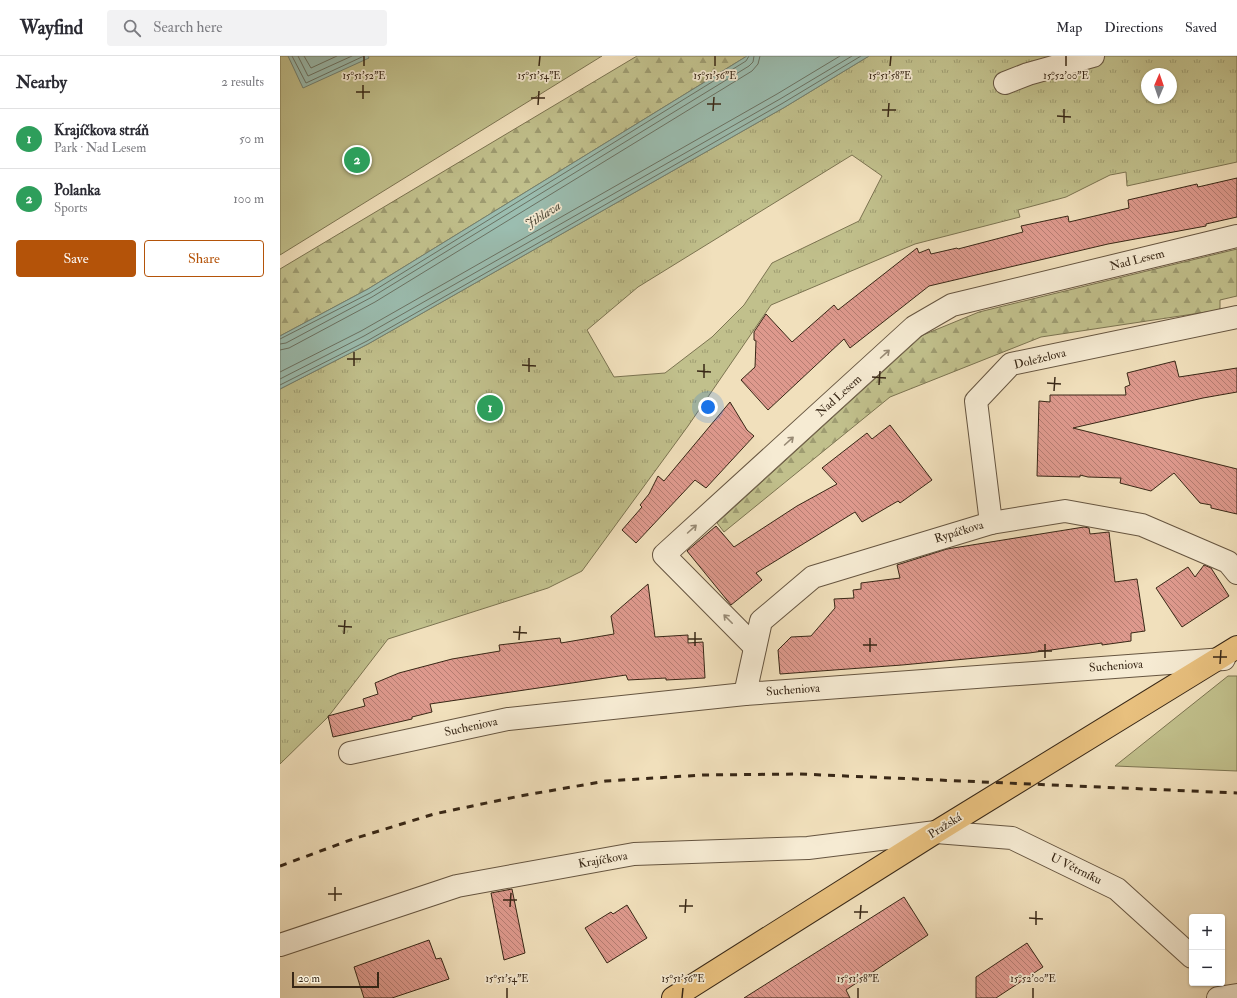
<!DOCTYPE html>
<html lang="en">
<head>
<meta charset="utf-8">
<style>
  body { margin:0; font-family:"IM FELL Double Pica",serif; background:#f2f2f3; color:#2b2b33 }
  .controls { position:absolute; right:12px; bottom:12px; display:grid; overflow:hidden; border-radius:4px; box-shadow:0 1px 3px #0004 }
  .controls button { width:36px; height:36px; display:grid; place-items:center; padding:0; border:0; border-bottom:1px solid #e1e1e2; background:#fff; color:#2b2b33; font:20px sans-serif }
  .compass { position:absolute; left:861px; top:12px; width:36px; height:36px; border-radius:50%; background:#fff; box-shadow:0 1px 3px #0004; rotate:2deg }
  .scale { position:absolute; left:12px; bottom:10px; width:87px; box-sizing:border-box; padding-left:4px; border:2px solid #382716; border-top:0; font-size:11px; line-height:14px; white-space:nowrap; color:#382716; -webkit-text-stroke:3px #f6ebd3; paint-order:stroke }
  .you { position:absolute; left:428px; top:351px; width:14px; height:14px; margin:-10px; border:3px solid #fff; border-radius:50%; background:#1a73e8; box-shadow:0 0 0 6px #1a73e833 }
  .badge { display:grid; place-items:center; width:26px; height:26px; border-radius:50%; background:#b45309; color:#fff; font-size:13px; font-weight:700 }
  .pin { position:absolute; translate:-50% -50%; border:2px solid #fff; box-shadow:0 1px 4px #0006 }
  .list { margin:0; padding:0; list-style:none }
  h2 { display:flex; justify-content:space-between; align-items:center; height:52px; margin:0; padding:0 16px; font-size:17px }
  h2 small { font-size:13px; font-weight:400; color:#7c7c81 }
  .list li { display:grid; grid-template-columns:26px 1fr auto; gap:12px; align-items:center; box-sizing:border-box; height:60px; padding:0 16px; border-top:1px solid #e1e1e2 }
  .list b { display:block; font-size:15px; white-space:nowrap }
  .list p { margin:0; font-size:13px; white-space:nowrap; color:#7c7c81 }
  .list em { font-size:13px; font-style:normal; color:#7c7c81 }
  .actions { display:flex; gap:8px; padding:12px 16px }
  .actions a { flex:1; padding:9px 0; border:1px solid #b45309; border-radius:4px; text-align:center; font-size:14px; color:#b45309 }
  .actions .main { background:#b45309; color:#fff }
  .icon { flex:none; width:22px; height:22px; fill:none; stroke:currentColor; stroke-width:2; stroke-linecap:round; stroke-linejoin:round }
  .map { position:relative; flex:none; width:957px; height:942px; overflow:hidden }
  header { display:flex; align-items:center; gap:24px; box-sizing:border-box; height:56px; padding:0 20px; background:#fff; border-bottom:1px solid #e1e1e2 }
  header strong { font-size:19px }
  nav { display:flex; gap:22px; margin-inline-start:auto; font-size:14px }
  .search { width:280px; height:36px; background:#f2f2f3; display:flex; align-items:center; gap:10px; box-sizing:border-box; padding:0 14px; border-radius:4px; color:#7c7c81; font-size:15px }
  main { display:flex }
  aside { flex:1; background:#fff }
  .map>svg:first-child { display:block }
</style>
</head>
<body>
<header>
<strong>Wayfind</strong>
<div class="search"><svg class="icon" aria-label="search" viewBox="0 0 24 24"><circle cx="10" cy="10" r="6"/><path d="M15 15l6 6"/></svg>Search here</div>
<nav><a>Map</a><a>Directions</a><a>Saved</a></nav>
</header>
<main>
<aside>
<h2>Nearby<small>2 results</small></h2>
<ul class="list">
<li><span class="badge" style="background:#2e9e5b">1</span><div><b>Krajíčkova stráň</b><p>Park · Nad Lesem</p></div><em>50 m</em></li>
<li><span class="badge" style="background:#2e9e5b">2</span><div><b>Polanka</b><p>Sports</p></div><em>100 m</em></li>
</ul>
<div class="actions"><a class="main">Save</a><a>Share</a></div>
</aside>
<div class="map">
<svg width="957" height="942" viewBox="0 0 957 942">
  <defs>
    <pattern id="forest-firs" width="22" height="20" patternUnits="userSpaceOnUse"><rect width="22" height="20" fill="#c1c08c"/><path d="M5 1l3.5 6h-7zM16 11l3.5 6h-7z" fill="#9e9c71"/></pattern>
    <pattern id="park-tufts" width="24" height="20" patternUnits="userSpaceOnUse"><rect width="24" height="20" fill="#c1c08c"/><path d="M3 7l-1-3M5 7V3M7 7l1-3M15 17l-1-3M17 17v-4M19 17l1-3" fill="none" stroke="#9e9c71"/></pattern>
    <pattern id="building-back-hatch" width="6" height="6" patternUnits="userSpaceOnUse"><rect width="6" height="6" fill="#de998d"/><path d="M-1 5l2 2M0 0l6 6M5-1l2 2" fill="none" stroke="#b57d72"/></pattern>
  </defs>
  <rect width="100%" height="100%" fill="#f1e0bc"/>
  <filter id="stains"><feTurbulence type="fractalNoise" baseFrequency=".005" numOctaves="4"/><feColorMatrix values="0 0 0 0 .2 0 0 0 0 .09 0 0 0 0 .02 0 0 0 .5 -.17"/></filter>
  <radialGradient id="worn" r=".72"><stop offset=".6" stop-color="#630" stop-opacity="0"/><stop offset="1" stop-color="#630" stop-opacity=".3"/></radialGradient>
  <g fill="#c1c08c" stroke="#7c7451">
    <polygon points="0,0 322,0 0,199"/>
    <polygon points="948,620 957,620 957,715 835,710"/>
  </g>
  <g fill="url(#forest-firs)" stroke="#7c7451">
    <polygon points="357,0 467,0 88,233 0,280 0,213"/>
    <polygon points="957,193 957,240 940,244 940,254 761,281 610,341 444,476 437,467 643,279 699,256"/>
  </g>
  <path fill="url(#park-tufts)" stroke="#7c7451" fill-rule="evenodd" d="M589,0H957V106L847,130L846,116L830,119L786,141L738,154L740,161L635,188L491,249L408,370L302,515L268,532L108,583L48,661L0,708V333L88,288L505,51ZM867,18H891V42H867ZM572,99L602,120L579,165L492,207L464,249L432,281L385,317L334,321L307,274L358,231Z"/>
  <g fill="#9bbdb0" stroke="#738172">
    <polygon points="8,0 88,0 89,2 23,32"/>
    <polygon points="467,0 589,0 505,51 88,288 0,333 0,280 88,233"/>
  </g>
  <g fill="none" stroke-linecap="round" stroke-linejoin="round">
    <g stroke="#6a7263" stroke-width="1">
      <polyline points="12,0 26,27 84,0"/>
      <polyline points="18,0 28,20 72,0"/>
      <polyline points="24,0 31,12 57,0"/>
      <polyline points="0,283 90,237 466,5 469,0"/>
      <polyline points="0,288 6,287 92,241 469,10 473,6 474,0"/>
      <polyline points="0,294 9,292 95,246 472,15 478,8 480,0"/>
      <polyline points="0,316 81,275 497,38 560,0"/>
      <polyline points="0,323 84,280 500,43 572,0"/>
      <polyline points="0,329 87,285 503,47 581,0"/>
    </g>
  </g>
  <g fill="url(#building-back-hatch)" stroke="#382716">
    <polygon points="957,122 957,161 926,168 926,170 828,188 649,230 570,292 564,283 488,354 461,324 475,311 476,285 474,284 474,276 486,258 512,286 554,249 558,254 637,192 639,197 649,193 651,198 677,192 678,193 743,176 741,170 788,160 789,166 849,152 848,144 917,128 918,131"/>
    <polygon points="895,305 899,321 957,312 957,336 923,342 793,372 957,413 957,458 931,452 931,449 920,447 894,417 871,435 840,427 841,422 808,421 800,419 800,421 757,420 759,345 770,346 770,339 846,339 845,331 850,329 847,317"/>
    <polygon points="450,346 467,374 474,380 426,432 415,424 356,487 342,474 362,451 360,449 369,438 378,420 384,425"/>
    <polygon points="610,369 652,424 620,447 618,445 582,466 575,456 476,517 482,524 451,549 407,495 436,470 454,491 517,450 557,428 542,412 587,377 592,383"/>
    <polygon points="804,471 809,472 810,478 829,476 835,526 857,523 865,575 851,577 851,585 822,589 822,587 749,597 622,609 500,618 498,594 511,581 531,580 555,552 554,543 574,542 573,534 581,533 581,527 620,522 617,509 667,493"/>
    <polygon points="924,509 931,512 949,540 902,571 876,532 908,511 915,521"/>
    <polygon points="368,528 375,581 408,579 408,587 423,586 425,622 386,624 386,622 348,624 346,619 150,648 152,656 132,661 132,663 53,681 48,660 85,650 83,643 98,638 95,627 119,617 172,603 220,595 219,589 280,582 281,587 334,578 331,560"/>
    <polygon points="232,833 245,897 224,904 211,837"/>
    <polygon points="624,841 648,879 566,934 570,942 464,942"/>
    <polygon points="347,849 367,882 327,907 305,872 331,856 333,858"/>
    <polygon points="149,884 156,903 161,902 169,923 112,942 84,942 74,911"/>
    <polygon points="747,887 763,911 716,942 696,942 696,921"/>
  </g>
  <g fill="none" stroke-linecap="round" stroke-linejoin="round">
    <g stroke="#665540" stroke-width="24">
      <g id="minor">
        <polyline points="725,27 748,18 813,0"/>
        <polyline points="711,467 696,345 731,308 957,261"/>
        <polyline points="475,591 384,499 634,271 672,249 957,180"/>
        <polyline points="465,638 481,565 533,521 711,467 785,455 862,469 948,506 957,517"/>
        <polyline points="70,697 228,663 465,638 944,603"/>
        <polyline points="0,889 177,830 354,798 528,792 656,776 732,782 837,833 912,901"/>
        <polyline points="938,942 957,939"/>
      </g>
    </g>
    <g stroke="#382716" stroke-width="24">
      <polyline id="major" points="393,942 656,776 957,591"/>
    </g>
    <use href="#minor" stroke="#f6ebd3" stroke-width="22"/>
    <use href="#major" stroke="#e8c07e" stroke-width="22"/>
    <polyline stroke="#382716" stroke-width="3" stroke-dasharray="7 7" stroke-linecap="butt" points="0,810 73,783 154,758 240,740 326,725 423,719 520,718 957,737"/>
  </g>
  <defs><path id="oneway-shaft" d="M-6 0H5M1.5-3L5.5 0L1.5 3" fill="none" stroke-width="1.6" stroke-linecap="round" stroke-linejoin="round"/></defs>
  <g stroke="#978974">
    <use href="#oneway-shaft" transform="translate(605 298) rotate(-42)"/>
    <use href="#oneway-shaft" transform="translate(509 385) rotate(-42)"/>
    <use href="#oneway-shaft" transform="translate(412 473) rotate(-42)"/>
    <use href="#oneway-shaft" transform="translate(448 563) rotate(-135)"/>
  </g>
  <path fill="none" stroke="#382716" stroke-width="1.5" d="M84,10V0M259,10L260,0M435,10V0M610,10L611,0M786,10V0M76,36H90M251,42H265M83,43V29M427,48H441M258,49L259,35M602,54H616M433,55L434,41M777,60L791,61M608,61L609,47M784,67V53M67,303H81M242,309L256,310M74,310V296M417,315L431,316M249,316V302M592,321L606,322M424,322V308M767,327L781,328M599,329L600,315M774,335L775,321M58,570L72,571M233,576L247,577M64,578L65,564M408,583H422M239,584L240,570M583,589H597M415,590V576M758,595H772M590,596V582M933,601H947M765,602V588M940,608L941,594M48,838H62M223,844H237M55,845V831M399,850H413M230,851L231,837M574,856H588M405,857L406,843M749,862L763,863M580,863L581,849M756,869V855M227,942V932M402,942L403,932M578,942V932M753,942V932"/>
  <g text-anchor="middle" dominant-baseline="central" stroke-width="3.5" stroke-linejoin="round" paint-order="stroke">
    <g font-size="12" fill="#382716" stroke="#f6ebd3">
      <text transform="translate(857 204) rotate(-14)">Nad Lesem</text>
      <text transform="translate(760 303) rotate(-14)">Doleželova</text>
      <text transform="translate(559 340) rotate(-42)">Nad Lesem</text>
      <text transform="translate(679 476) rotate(-17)">Rypáčkova</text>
      <text transform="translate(836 610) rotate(-4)">Sucheniova</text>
      <text transform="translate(513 634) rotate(-4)">Sucheniova</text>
      <text transform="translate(191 671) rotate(-12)">Sucheniova</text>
      <text transform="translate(665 770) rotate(-32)">Pražská</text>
      <text transform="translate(323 804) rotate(-10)">Krajíčkova</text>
      <text transform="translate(796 813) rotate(26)">U Větrníku</text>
    </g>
    <g font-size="13" font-style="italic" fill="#514c3c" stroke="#f6ebd3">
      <text transform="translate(263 159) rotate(-32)">Jihlava</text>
    </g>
  </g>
  <g font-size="10" text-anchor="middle" fill="#382716" stroke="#f6ebd3" stroke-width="3.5" stroke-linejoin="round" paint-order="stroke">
    <text x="84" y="23">15°51'52"E</text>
    <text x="259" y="23">15°51'54"E</text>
    <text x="435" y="23">15°51'56"E</text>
    <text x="610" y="23">15°51'58"E</text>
    <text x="786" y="23">15°52'00"E</text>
    <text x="227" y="926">15°51'54"E</text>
    <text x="403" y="926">15°51'56"E</text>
    <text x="578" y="926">15°51'58"E</text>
    <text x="753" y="926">15°52'00"E</text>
  </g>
  <rect width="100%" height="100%" filter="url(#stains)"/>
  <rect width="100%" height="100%" fill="url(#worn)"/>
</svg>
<div class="controls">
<button>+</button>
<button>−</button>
</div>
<svg class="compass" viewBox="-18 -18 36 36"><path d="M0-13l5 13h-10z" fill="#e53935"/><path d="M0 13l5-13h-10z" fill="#7c7c81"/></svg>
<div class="scale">20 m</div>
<div class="you"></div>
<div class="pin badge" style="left:210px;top:352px;background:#2e9e5b">1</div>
<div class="pin badge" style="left:77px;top:104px;background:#2e9e5b">2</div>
</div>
</main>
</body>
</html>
